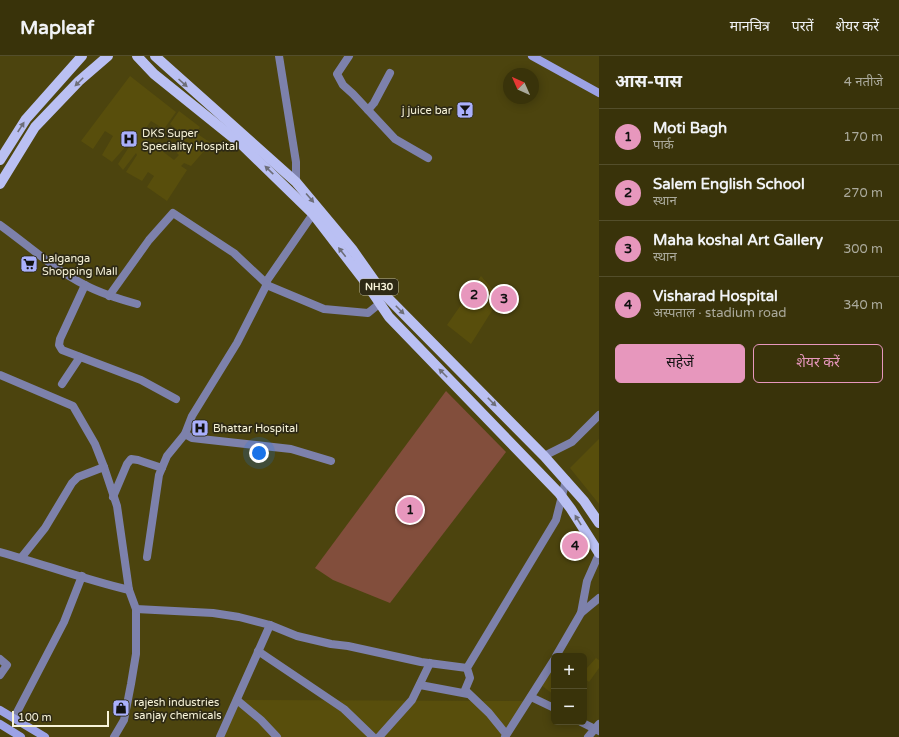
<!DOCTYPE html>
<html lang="hi">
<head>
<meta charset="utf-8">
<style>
  body { margin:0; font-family:"Varela Round","Noto Sans Devanagari",sans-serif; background:#403b13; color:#f1f3f6 }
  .controls { position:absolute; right:12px; bottom:12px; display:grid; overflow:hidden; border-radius:6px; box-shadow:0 2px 10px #0003 }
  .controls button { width:36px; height:36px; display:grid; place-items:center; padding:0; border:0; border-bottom:1px solid #534e2b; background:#39330a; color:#f1f3f6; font:20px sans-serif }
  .compass { position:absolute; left:503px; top:12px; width:36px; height:36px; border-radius:50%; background:#39330a; box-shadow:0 2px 10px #0003; rotate:315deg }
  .scale { position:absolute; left:12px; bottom:10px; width:97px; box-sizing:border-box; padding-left:4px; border:2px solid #f8f4d9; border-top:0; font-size:11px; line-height:14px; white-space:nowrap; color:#f8f4d9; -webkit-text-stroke:3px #2e2a15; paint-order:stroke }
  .you { position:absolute; left:259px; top:397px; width:14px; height:14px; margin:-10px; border:3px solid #fff; border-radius:50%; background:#1a73e8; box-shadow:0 0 0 6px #1a73e833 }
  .badge { display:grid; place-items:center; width:26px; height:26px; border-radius:50%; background:#e797bd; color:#111; font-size:13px; font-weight:700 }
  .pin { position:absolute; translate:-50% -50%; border:2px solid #fff; box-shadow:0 1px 4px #0006 }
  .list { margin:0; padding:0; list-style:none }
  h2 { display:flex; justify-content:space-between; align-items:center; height:52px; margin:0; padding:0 16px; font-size:17px }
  h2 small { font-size:13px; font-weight:400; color:#abaa9c }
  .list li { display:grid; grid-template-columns:26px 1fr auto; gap:12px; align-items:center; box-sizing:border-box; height:56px; padding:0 16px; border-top:1px solid #534e2b }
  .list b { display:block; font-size:15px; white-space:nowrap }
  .list p { margin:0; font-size:13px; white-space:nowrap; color:#abaa9c }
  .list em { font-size:13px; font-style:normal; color:#abaa9c }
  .actions { display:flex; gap:8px; padding:12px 16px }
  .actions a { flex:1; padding:9px 0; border:1px solid #e797bd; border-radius:6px; text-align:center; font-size:14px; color:#e797bd }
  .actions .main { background:#e797bd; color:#111 }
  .map { position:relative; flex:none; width:599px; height:681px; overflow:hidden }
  header { display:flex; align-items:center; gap:24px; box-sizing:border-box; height:56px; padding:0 20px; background:#39330a; border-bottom:1px solid #534e2b }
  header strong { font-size:19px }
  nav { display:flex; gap:22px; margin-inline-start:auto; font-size:14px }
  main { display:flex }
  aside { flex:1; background:#39330a }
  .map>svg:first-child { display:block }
</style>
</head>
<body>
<header>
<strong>Mapleaf</strong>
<nav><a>मानचित्र</a><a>परतें</a><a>शेयर करें</a></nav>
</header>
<main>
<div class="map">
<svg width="599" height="681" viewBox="0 0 599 681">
  <rect width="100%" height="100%" fill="#4c440e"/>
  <g fill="#584e0c">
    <polygon points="130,20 176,56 164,73 151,65 141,79 174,104 179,99 177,97 186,81 170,68 179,55 200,71 196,77 211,87 191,110 184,107 181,110 187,114 167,145 147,131 154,120 148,116 142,125 126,116 137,99 136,97 123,114 118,108 129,91 127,89 112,106 102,99 113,80 105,75 93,93 81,85"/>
    <polygon points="481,220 500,242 471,288 447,269"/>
    <polygon points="599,383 599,448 570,412"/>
    <polygon points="596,602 599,604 599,612 589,626 584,622 584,611 586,613"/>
    <polygon points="554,612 554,639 541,629"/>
    <polygon points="237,644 528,645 502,681 219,681"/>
  </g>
  <polygon fill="#824e3c" points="446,335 506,396 390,547 333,524 315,512"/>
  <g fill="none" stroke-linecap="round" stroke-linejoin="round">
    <g stroke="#7d81ab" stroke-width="8">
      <polyline points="279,0 296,106 296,126"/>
      <polyline points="349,0 337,18 343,29 353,38 395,83 428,102"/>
      <polyline points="368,54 374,47 390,17"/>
      <path d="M0,169C28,189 55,214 85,229C102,238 119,243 137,248"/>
      <polyline points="266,226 313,158"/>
      <polyline points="85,229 60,283 59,289 62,294 141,324 176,343"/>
      <polyline points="109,240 149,184 173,157 234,197 269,230 324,253 368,257 379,248"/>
      <polyline points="0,319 73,350 95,388 104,411 117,450 129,534 136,553 136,598 131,628 124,664 114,681"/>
      <polyline points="62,328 80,301"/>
      <polyline points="185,378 192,382 291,393 331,405"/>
      <polyline points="544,400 572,386 599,359"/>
      <polyline points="113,441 127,408 131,403 138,404 162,412"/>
      <path d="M0,496C43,508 86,524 129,534"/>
      <polyline points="147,501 159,419 167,400 185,378 192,360 237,287 267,228"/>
      <polyline points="21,502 45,472 72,427 78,421 104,411"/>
      <polyline points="136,553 213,557 239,561 270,569 297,580 331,588 348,590 421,606 467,612"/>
      <polyline points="581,557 599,542"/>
      <polyline points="258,595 344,653 373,681"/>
      <polyline points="556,600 581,557 587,525 599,498"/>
      <polyline points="0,603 7,609 0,619"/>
      <polyline points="420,629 468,638"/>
      <polyline points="531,641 554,652"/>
      <polyline points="237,644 261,664 277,681"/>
      <polyline points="14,662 64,566 82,520"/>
      <polyline points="581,666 599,675"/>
      <polyline points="506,678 489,657 465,634 470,622 467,612 556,464 566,424"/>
      <polyline points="220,681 270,569"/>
      <polyline points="379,681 412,644 430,607"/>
      <polyline points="505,681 554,604"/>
      <polyline points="588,681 599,668"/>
    </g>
    <g stroke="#9ca2e5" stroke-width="8">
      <polyline points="532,0 599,37"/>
      <polyline points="0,654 45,681"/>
      <polyline points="0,668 21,681"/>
    </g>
    <g stroke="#bac0f3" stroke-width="10">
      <polyline points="137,0 154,18 241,88 313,158 366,227 389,261 559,437 571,453 599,497"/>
      <polyline points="155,0 296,126 352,193 383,237 544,400 584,445 599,467"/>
      <polyline points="0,104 26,63 82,0"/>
      <polyline points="0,128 35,71 79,25 108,0"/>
    </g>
  </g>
  <defs><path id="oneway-solid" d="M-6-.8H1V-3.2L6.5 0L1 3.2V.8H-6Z"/></defs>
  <g fill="#6d6e79">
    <use href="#oneway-solid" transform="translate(79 26) rotate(135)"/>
    <use href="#oneway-solid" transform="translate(183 27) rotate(42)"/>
    <use href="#oneway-solid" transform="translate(21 71) rotate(-57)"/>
    <use href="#oneway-solid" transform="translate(269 114) rotate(-136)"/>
    <use href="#oneway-solid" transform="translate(310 142) rotate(49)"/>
    <use href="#oneway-solid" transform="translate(342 196) rotate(-128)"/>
    <use href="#oneway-solid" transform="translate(400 254) rotate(45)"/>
    <use href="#oneway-solid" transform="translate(443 317) rotate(-135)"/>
    <use href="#oneway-solid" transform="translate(492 346) rotate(45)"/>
    <use href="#oneway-solid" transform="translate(578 464) rotate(-122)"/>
  </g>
  <defs>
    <g id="bar-square" transform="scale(0.9)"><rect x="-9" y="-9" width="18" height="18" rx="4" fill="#aab0fc" stroke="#2e2a15"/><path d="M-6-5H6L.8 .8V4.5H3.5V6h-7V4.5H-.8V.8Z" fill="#111"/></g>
    <g id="hospital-square" transform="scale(0.9)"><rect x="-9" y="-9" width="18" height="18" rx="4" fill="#aab0fc" stroke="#2e2a15"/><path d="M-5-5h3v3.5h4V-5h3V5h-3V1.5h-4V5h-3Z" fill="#111"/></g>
    <g id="supermarket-square" transform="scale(0.9)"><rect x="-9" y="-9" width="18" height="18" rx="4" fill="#aab0fc" stroke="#2e2a15"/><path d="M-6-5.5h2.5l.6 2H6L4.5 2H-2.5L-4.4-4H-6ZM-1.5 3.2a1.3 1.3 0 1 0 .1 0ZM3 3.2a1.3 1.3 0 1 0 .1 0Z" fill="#111"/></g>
    <g id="shop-square" transform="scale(0.9)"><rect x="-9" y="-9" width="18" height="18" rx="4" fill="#aab0fc" stroke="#2e2a15"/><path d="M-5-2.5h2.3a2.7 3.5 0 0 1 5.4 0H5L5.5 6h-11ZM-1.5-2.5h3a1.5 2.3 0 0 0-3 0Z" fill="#111"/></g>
  </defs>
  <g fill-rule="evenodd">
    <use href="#bar-square" x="465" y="54"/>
    <use href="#hospital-square" x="129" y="83"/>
    <use href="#supermarket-square" x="29" y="208"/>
    <use href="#hospital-square" x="200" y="372"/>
    <use href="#shop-square" x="121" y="652"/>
  </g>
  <g text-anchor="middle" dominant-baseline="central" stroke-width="3.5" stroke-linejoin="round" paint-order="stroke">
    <rect fill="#2e2a15" stroke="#bbb79e" stroke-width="1" x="360" y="223" width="38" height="16" rx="3"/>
    <g font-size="10" font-weight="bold" fill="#f8f4d9">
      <text x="379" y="231">NH30</text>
    </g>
    <g font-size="11" fill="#f8f4d9" stroke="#2e2a15" text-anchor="start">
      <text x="452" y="54" text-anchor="end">j juice bar</text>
      <text x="142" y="77">DKS Super<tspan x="142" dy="13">Speciality Hospital</tspan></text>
      <text x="42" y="202">Lalganga<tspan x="42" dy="13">Shopping Mall</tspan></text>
      <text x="213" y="372">Bhattar Hospital</text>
      <text x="134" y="646">rajesh industries<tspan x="134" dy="13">sanjay chemicals</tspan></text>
    </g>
  </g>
</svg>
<div class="controls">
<button>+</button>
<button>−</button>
</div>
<svg class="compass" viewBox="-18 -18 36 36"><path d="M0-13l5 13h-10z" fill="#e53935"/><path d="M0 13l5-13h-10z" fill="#abaa9c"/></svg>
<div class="scale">100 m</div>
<div class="you"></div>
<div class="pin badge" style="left:410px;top:454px">1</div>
<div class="pin badge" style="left:474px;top:239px">2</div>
<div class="pin badge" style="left:504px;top:243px">3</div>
<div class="pin badge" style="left:575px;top:490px">4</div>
</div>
<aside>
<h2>आस-पास<small>4 नतीजे</small></h2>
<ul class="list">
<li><span class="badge">1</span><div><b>Moti Bagh</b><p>पार्क</p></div><em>170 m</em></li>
<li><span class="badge">2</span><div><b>Salem English School</b><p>स्थान</p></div><em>270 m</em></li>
<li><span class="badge">3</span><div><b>Maha koshal Art Gallery</b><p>स्थान</p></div><em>300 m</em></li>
<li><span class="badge">4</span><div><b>Visharad Hospital</b><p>अस्पताल · stadium road</p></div><em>340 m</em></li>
</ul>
<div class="actions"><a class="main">सहेजें</a><a>शेयर करें</a></div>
</aside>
</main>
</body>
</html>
